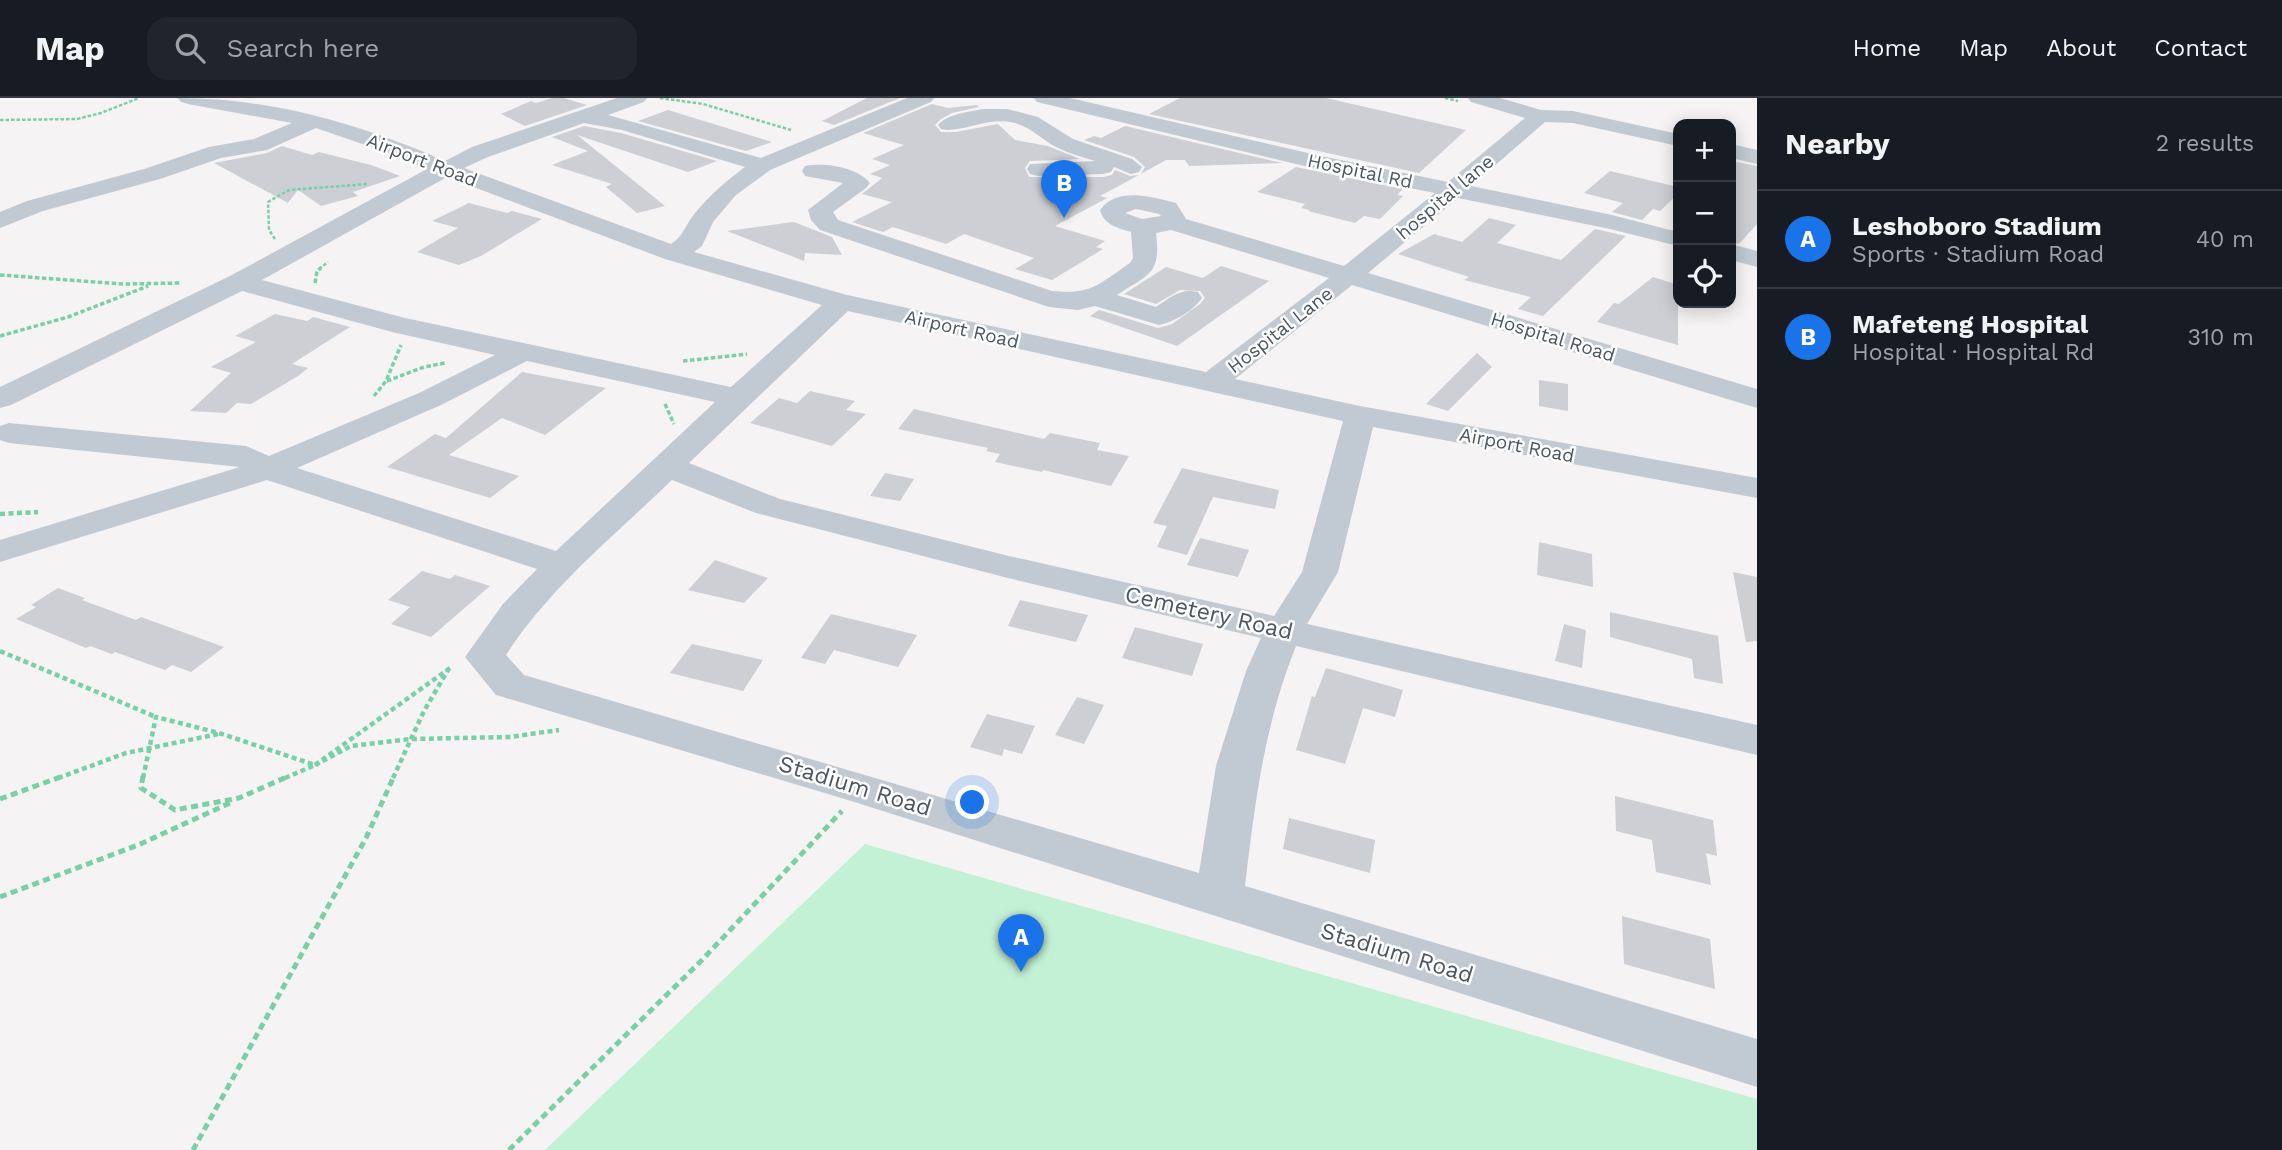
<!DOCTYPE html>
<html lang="en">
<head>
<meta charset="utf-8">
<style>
  body { margin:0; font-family:"Work Sans",sans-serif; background:#20242c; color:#f1f3f6 }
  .controls { position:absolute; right:21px; top:21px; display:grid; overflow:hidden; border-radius:14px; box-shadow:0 4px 18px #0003 }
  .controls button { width:63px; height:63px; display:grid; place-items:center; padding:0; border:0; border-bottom:2px solid #363941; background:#171b24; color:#f1f3f6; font:35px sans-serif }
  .you { position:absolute; left:973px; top:705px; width:24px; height:24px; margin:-18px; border:5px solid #fff; border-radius:50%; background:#1a73e8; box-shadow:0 0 0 10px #1a73e833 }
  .badge { display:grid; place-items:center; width:46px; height:46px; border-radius:50%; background:#1a73e8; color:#fff; font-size:23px; font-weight:700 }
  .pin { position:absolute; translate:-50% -58px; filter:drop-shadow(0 2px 4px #0008) }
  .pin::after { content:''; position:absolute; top:37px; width:24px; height:21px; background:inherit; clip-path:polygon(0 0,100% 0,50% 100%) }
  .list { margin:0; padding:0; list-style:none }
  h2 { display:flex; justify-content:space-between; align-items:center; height:91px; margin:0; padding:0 28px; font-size:30px }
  h2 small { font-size:23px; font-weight:400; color:#9ea1a6 }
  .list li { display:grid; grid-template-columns:46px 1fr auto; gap:21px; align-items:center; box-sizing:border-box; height:98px; padding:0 28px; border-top:2px solid #363941 }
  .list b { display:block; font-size:26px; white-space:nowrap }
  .list p { margin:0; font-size:23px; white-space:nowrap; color:#9ea1a6 }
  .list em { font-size:23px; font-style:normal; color:#9ea1a6 }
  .icon { flex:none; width:38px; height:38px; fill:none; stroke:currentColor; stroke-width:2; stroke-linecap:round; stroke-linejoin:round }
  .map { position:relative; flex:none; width:1757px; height:1052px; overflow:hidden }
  header { display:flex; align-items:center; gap:42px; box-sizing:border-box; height:98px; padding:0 35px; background:#171b24; border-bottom:2px solid #363941 }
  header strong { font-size:33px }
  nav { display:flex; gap:38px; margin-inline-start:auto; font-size:24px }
  .search { width:490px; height:63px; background:#20242c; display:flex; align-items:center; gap:18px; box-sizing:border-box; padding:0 24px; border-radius:21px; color:#9ea1a6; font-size:26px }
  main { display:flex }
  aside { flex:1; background:#171b24 }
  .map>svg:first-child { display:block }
</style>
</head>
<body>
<header>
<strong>Map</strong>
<div class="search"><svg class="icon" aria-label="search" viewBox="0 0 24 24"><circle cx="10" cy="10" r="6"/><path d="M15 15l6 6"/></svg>Search here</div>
<nav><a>Home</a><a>Map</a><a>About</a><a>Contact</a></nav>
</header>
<main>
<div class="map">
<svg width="1757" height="1052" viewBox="0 0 1757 1052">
  <rect width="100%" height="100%" fill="#f5f3f3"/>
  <polygon fill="#c3f1d5" points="865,746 1757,1001 1757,1052 545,1052"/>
  <g fill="#cdcfd5">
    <polygon points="552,0 564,0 587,7 525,28 501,16 531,3 536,5"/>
    <polygon points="867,0 900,0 834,27 822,23"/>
    <polygon points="1180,0 1326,0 1466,32 1419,75 1149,16"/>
    <polygon points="932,6 948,10 977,7 979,9 952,15 941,21 935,27 941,34 956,34 998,26 1015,42 1048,48 1080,61 1030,63 1025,70 1029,79 1103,79 1112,77 1115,72 1130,78 1139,77 1100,98 1107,100 1055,128 1105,143 1096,149 1103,151 1052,182 1015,171 1034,160 964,136 946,146 893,129 883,134 852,124 892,104 862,96 882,80 870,76 890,67 872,61 904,47 863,35"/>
    <polygon points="668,12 772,44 746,53 638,23"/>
    <polygon points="584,28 621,35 717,63 688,74 577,37 665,108 637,115 606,89 612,86 552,67 588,53 552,39"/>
    <polygon points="1125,28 1282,65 1189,68 1185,62 1166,62 1141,76 1145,69 1134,59 1084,42 1094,38 1101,40"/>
    <polygon points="282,48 312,57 319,54 371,67 400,78 353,94 358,98 321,108 298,92 288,105 214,65 267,55"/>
    <polygon points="1737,64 1757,68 1757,126 1739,146 1731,144 1731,70"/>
    <polygon points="1296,69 1403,91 1397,97 1403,98 1380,121 1364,118 1355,125 1308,113 1310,112 1301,110 1305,106 1257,94"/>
    <polygon points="1610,73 1678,89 1678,96 1660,113 1653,111 1642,122 1612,114 1623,105 1584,95"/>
    <polygon points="469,105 507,115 512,113 542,121 481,158 459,167 417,154 458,130 432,123"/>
    <polygon points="1489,120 1516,127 1497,145 1561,162 1595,131 1626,138 1543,218 1518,211 1531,199 1464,182 1469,179 1398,156 1434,136 1462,144"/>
    <polygon points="794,124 832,139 842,157 805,155 804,163 727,133"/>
    <polygon points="1221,168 1269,183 1177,248 1090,218 1099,212 1158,230 1172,226 1200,206 1205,200 1200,193 1180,192 1156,206 1124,196 1166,169 1203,180"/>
    <polygon points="1653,179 1678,187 1678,247 1597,224 1614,205 1619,206"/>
    <polygon points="275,216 307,223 313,219 350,229 292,266 308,270 298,278 251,306 237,305 226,315 190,313 231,275 211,269 256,244 235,238"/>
    <polygon points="1477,255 1492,269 1448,313 1426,306"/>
    <polygon points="522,274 606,290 545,337 502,320 449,357 519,378 490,400 387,369 435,336 446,340"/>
    <polygon points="1539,282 1568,286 1568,313 1539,308"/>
    <polygon points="810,293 855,303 846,312 866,316 832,348 750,325 779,300 797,305"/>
    <polygon points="914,311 1044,341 1050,335 1100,345 1097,352 1129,358 1111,388 1043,372 1042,374 995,364 1000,356 986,353 988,350 898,331"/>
    <polygon points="1182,370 1279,392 1275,411 1213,399 1187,457 1157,449 1167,428 1153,425"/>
    <polygon points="885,375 914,381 900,403 870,398"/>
    <polygon points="1200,440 1249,452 1238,479 1187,467"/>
    <polygon points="1539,444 1592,456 1593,489 1537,477"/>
    <polygon points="715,462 768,480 744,505 688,492"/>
    <polygon points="422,473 450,481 455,477 490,488 431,539 391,526 410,509 388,502"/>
    <polygon points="1733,474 1757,479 1757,543 1746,544"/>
    <polygon points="58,490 85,500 82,502 136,522 141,519 224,549 191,574 172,567 165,572 115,554 112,556 90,548 86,550 16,521 36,509 31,507"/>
    <polygon points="1020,502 1088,517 1076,544 1008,528"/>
    <polygon points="1610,514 1718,538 1723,586 1694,580 1692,561 1610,539"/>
    <polygon points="831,516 917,537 898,569 834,552 825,566 801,560"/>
    <polygon points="1564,526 1586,532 1582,570 1555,563"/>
    <polygon points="1135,529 1203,546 1192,578 1122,560"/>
    <polygon points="692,546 763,562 743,593 670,575"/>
    <polygon points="1326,570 1403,592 1395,619 1363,610 1345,666 1296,652 1312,598 1315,599"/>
    <polygon points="1077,599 1104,607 1084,646 1055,637"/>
    <polygon points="987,616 1035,628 1022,656 1004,651 1002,658 970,649"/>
    <polygon points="1615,698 1713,722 1717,758 1706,755 1711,787 1656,774 1652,742 1616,733"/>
    <polygon points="1289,720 1375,742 1370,775 1283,751"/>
    <polygon points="1622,818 1710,841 1715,891 1624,866"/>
  </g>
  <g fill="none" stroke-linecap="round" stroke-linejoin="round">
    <g stroke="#7ad0a6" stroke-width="2.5" stroke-dasharray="3.5 2" stroke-linecap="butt">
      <polyline points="660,0 703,6 791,32"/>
      <polyline points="1445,0 1458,3"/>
      <polyline points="0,22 77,21 101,15 139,0"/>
      <polyline points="275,141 269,132 268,104 289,92 368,86"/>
      <polyline points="319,171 328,164"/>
    </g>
    <g stroke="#7ad0a6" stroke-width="3.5" stroke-dasharray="4.5 2.5" stroke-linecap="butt">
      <polyline points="0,177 123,186 181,185"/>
      <polyline points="315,185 317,173 321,170"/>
      <polyline points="0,238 68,219 148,188"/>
      <polyline points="683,263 747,256"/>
      <polyline points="387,283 424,269 445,265"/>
      <polyline points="374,298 386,283 401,247"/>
      <polyline points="665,306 674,326"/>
    </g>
    <g stroke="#7ad0a6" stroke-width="4.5" stroke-dasharray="5 3.5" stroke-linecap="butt">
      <polyline points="0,416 38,414"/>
      <polyline points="0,553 156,619"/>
      <polyline points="315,667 450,570"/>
      <polyline points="315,667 351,648 411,641 510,639 559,632"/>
      <polyline points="58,680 126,655 218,636"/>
      <polyline points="143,680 156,619 219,635 315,667"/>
      <polyline points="285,680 315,667"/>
      <polyline points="393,680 424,613 448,572"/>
    </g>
    <g stroke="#7ad0a6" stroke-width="5" stroke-dasharray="7 4.5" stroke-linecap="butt">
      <polyline points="143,678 141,690 175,712 239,700 289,678"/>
      <polyline points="0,701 63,678"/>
      <polyline points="0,799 138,747 232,704"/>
      <polyline points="193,1052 366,740 394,678"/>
      <polyline points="509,1052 701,863 842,713"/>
    </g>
    <g fill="#c1cad2" fill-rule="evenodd">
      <path d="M178,0C271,0 360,26 445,63L472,49L617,0H647L644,4L608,17L761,60L907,0H934L931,4L770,72L736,97L713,124L702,148L694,154L847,197L1206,274L1329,180L1171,132L1156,135C1161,177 1149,176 1117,197L1156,209C1170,200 1180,190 1198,194L1202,200C1193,213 1174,224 1159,227L1095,208L1078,212L1049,209L820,132L811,122L808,112L843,85L805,78L802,73L805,68C823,64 858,69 870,85L866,90L833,114L838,122L1052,193C1093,197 1098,186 1130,165L1133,160L1131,134C1118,130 1104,127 1100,112C1117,88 1153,99 1176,105L1186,121L1344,168L1435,95L1321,72L1037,4L1034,0H1070L1321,58L1448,84L1525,20L1471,4L1468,0H1500L1541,12L1573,13L1678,36V48L1573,25L1545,24L1471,88L1612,117L1678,134V148L1610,131L1458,100L1368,175L1757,291V310L1352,187L1235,281L1360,308L1757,380V400L1373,329L1338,474L1307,526L1757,627V657L1296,548C1264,627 1255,705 1245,788L1757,941V989L848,702L496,597L465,559L503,506L537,471L267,382L0,464V442L240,369L9,345L0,342V328L9,325L246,348L269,358L419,295L495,257L392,234L242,193L11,307L0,310V289L230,178L427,71L391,56L316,30L267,52L221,60L160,81L43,113L0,130V114L27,103L144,71L209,49L254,41L292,25L188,6L181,4ZM584,25L622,32L745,69C726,83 710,97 695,115C685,127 684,138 671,146L464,70L488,59ZM447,79L665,161L822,207L731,289L405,220L262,182ZM1136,111L1159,116L1161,118L1142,121L1125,115ZM848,213L1343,323L1302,474L1274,518L1009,458L780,401L689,365ZM527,263L715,304L556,453L297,370L441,307ZM672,382L756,415L1008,480L1261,540L1246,573L1216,668L1199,775L524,577L506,557C550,489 614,438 672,382Z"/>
      <path d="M983,11H1007L1038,19L1073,41L1132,61L1142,69L1139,74L1131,76L1114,69L1111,74L1103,76L1038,78L1030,76L1027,71L1030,66L1095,63C1083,59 1070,56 1058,50C1041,42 1030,27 1010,24C985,20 958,36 941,31L938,27C947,16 969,14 983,11Z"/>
      <polygon points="1731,46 1757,52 1757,66 1731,60"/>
      <polygon points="1731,146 1757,153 1757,169 1731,162"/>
    </g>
  </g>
  <g text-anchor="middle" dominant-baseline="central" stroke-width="5" stroke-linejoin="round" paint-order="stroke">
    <g font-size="19" fill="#4a5661" stroke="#fff">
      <text transform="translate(422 62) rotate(21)">Airport Road</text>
      <text transform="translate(1360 73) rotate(12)">Hospital Rd</text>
      <text transform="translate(1445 99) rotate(-40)">hospital lane</text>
      <text transform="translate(962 231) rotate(13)">Airport Road</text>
      <text transform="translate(1280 232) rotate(-38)">Hospital Lane</text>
      <text transform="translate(1553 239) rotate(17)">Hospital Road</text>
      <text transform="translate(1517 347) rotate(11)">Airport Road</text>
    </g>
    <g font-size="23" fill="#4a5661" stroke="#fff">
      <text transform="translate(1209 515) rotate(13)">Cemetery Road</text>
      <text transform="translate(855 688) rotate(17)">Stadium Road</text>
      <text transform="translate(1397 855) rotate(17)">Stadium Road</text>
    </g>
  </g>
</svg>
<div class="controls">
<button>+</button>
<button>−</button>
<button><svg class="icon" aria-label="locate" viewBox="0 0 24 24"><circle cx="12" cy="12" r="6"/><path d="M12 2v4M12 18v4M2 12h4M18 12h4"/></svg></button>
</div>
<div class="you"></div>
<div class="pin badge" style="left:1021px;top:874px">A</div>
<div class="pin badge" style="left:1064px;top:120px">B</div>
</div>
<aside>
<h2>Nearby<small>2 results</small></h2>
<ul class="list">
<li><span class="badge">A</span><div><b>Leshoboro Stadium</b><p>Sports · Stadium Road</p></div><em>40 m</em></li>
<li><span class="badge">B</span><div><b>Mafeteng Hospital</b><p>Hospital · Hospital Rd</p></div><em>310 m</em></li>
</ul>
</aside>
</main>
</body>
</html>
